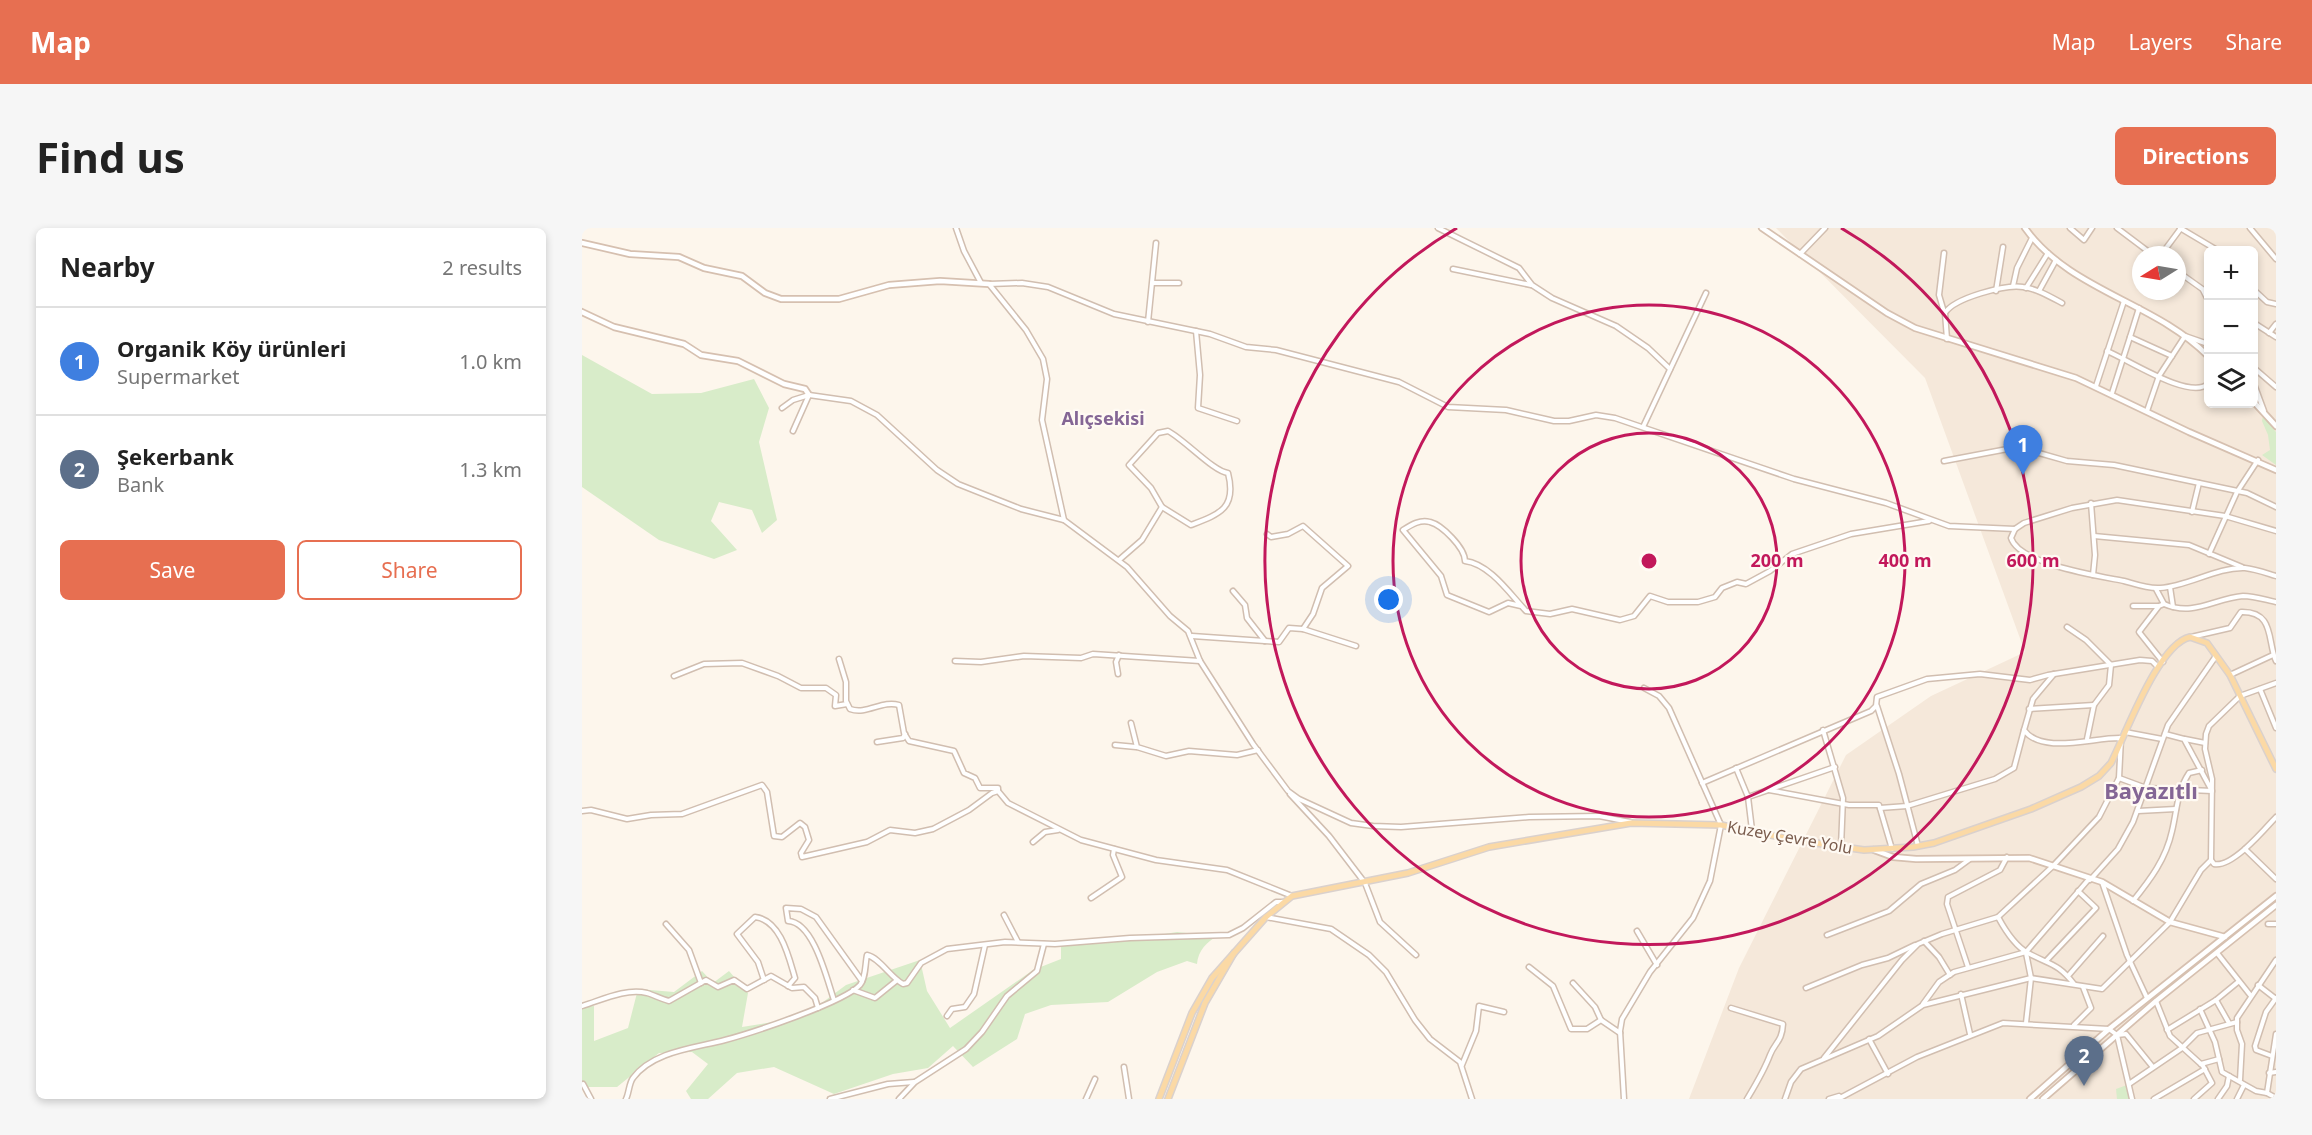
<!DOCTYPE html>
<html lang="en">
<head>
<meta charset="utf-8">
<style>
  body { margin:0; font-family:"Noto Sans",sans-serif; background:#f6f6f6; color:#222 }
  .controls { position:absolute; right:18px; top:18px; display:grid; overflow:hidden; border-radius:9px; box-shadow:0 3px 9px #0003 }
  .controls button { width:54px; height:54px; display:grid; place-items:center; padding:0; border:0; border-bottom:2px solid #e0e0e0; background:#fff; color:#222; font:30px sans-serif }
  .compass { position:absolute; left:1550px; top:18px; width:54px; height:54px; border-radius:50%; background:#fff; box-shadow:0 3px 9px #0003; rotate:259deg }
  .you { position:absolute; left:807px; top:372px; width:21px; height:21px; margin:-15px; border:4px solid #fff; border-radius:50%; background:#1a73e8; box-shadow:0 0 0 9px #1a73e833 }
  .badge { display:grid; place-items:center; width:39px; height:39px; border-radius:50%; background:#e76f51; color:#fff; font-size:20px; font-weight:700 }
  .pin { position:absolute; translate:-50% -50px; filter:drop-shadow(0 2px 3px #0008) }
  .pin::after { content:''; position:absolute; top:32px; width:21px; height:18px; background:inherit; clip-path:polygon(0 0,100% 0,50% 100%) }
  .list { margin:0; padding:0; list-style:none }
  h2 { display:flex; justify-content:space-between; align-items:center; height:78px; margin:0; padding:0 24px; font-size:26px }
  h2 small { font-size:20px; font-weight:400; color:#767676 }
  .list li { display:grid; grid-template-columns:39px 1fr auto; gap:18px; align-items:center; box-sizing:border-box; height:108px; padding:0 24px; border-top:2px solid #e0e0e0 }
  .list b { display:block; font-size:22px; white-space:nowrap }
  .list p { margin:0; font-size:20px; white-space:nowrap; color:#767676 }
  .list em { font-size:20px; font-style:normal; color:#767676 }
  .actions { display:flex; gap:12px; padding:18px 24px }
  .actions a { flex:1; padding:14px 0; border:2px solid #e76f51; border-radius:9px; text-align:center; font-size:21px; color:#e76f51 }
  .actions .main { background:#e76f51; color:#fff }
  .icon { flex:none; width:33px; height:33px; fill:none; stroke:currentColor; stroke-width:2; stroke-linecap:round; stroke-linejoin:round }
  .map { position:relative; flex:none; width:1694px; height:871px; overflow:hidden; border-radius:9px }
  header { display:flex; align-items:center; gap:36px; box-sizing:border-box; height:84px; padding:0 30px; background:#e76f51; color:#fff }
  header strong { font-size:28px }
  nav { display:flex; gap:33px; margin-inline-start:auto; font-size:21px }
  .intro { display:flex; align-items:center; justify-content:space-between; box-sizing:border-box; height:144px; padding:0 36px }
  h1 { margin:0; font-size:42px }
  .button { padding:15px 27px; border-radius:9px; background:#e76f51; color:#fff; font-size:21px; font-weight:700 }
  main { display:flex; gap:36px; padding:0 36px }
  aside { flex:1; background:#fff; border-radius:9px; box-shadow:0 3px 9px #0003 }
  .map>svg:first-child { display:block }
</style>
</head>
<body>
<header>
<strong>Map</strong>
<nav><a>Map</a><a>Layers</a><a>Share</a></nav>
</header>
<div class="intro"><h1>Find us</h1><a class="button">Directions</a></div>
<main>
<aside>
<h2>Nearby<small>2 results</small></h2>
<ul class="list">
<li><span class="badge" style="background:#3f7fe0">1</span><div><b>Organik Köy ürünleri</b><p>Supermarket</p></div><em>1.0 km</em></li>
<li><span class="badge" style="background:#5c6f8a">2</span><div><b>Şekerbank</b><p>Bank</p></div><em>1.3 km</em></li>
</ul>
<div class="actions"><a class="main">Save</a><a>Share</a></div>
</aside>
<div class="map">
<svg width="1694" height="871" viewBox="0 0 1694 871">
  <rect width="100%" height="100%" fill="#fdf6ec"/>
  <path fill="#f5e8da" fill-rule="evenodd" d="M1194,0H1694V871H1107L1157,740L1264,527L1349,468L1443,424L1343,150ZM1626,22H1672V176H1626ZM1559,27H1595V63H1559Z"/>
  <g fill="#d8ecc9">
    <polygon points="0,127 70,166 119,165 172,151 187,180 177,214 195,292 180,305 170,282 137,274 129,293 155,322 132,331 77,312 0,259"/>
    <polygon points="1681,188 1694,204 1694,237 1680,227 1688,222 1686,207 1680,193"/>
    <path d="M595,704L636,708C625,713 616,723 615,736L605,733L575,744L526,774L469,777L443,786L435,811L391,839L371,818L346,840L311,846L252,866L192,839L155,845L126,871H109L104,863L126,836L110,824L77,825L35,859H0V779L12,778V813L46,800L56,761L92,764L120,743L131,755L147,743L166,765L160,799L221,789L264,757L338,732L345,763L368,800L451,742L479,731V717L527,715Z"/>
    <polygon points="1545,857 1549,871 1535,871 1534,861"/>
  </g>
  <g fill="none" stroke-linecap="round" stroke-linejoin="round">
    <g stroke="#d1beb0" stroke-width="7">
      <g id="street">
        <polyline points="374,0 382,23 399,55"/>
        <polyline points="856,0 937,40 950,57 970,70 1034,98 1066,120 1088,141"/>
        <polyline points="1488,0 1502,12 1510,0"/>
        <polyline points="1535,0 1571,27"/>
        <polyline points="1598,0 1635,22"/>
        <polyline points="1668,0 1694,31"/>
        <polyline points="1362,25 1357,67 1362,84"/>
        <polyline points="1218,26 1243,0"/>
        <polyline points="1579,27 1599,0"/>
        <polyline points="871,41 949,57"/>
        <polyline points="1595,43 1626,65"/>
        <polyline points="571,55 597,55"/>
        <polyline points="407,56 440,55 466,59 532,86 628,106 664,119 694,122 817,154 866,179 924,182 972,193 987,193 1014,187 1033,190 1212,251 1304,275 1367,298 1433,301 1442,295 1490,280 1535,272 1643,288 1694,303"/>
        <polyline points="407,56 444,102 461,131 465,151 460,192 482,292 545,339 588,388 606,403 618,433 671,516 706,563 717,571 769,595 791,598 819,599 947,589 1017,588 1048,594"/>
        <polyline points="1431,58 1435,40 1450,10"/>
        <polyline points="1444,60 1466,25"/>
        <polyline points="1621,62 1626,72"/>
        <polyline points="1672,62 1685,74 1694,76"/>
        <polyline points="1414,63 1421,19"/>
        <polyline points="1457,63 1474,32"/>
        <polyline points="1557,80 1548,109 1590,128"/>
        <polyline points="566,94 574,15"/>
        <polyline points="1672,95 1694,109"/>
        <polyline points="614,103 618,147 616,180 655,193"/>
        <polyline points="1687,105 1694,96"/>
        <path d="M1365,111L1363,85C1372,70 1424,56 1441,59C1455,61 1467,68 1480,75"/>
        <path d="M1525,123C1547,132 1607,172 1626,156"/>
        <polyline points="1672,140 1694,159"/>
        <polyline points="1672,156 1682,183"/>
        <polyline points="1514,158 1542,73"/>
        <polyline points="1530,165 1548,109"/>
        <polyline points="200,180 211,172 227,167"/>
        <polyline points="1565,183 1577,148 1603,108 1626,116"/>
        <polyline points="1061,199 1124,65"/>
        <polyline points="211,203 227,167 269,173 295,187 355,242 376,256 439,281 482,292"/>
        <path d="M586,203C603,212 632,244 646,245C655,280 638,286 609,297L580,279L569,260L547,237L576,205Z"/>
        <polyline points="1362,233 1436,219 1485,233 1532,237 1665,265 1694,279"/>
        <polyline points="1509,275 1513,327 1511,347"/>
        <polyline points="1610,284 1617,255"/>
        <path d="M1433,301L1429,310C1437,336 1517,348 1542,353C1553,356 1566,361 1578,360C1607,358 1634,339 1663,340C1673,341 1684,345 1694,348"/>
        <polyline points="1512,308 1607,317 1660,339"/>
        <polyline points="1627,326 1655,264 1676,232"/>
        <polyline points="537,332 560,312 580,279"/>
        <polyline points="1588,359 1591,379"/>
        <path d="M1574,361L1582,376C1612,389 1633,370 1661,368C1672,368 1684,372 1694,374"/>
        <polyline points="651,363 663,377 665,390 683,413"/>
        <path d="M939,378L926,375L907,384L865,367L859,348L821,302C829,297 838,291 848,294C860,297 883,320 883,333C908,336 928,366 944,383L968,386L990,381L1038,392L1052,388L1068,368L1086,374H1116L1133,369L1140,360L1155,354L1164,356L1188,343L1210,326L1269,306L1347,293"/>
        <polyline points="1551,378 1576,378"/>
        <polyline points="1485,399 1504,412 1529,437 1527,457 1512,477 1505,511"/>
        <polyline points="721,401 774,418"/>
        <polyline points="610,408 697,414 707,400 721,401 731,386 740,360 766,338 721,298 706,306 689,309 685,306"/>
        <path d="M1609,409L1648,400L1659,384C1693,383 1685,413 1694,433"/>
        <path d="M257,431L264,454V473L268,481C285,487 300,472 317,477L322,505L327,513L372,523L382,545L393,550L398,560H416V563"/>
        <polyline points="373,433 399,434 442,428 499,430 511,426 618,433"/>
        <polyline points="1581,434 1557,404 1577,378 1582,376"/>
        <polyline points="536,446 534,434 537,427"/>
        <polyline points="1648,447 1691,427"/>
        <polyline points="92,448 122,436 160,435 196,448 219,460 244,460 254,467 253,478 265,476"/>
        <polyline points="1678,461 1694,500"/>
        <polyline points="1295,478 1317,546 1336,618"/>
        <polyline points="1447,481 1512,477"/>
        <polyline points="549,495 555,519 584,528 607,523 655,527 676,522"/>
        <polyline points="1241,502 1261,570 1259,619"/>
        <polyline points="1543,504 1580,511"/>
        <polyline points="1603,511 1623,515"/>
        <polyline points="295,514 321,510 323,506"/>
        <polyline points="533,517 554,519"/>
        <polyline points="1154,540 1166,569 1170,602"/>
        <polyline points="1537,550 1564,560 1630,563 1602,511 1583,506"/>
        <polyline points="1120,555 1289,483 1294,478 1295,469 1345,451 1398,446 1448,452 1466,447 1558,432 1570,433 1576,439"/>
        <polyline points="1187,562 1267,577 1297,577 1310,621"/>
        <polyline points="708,566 747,608 783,655 798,694 834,727"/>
        <polyline points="1166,569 1253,539"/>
        <polyline points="1298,580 1325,578 1413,551 1432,540 1442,502"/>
        <polyline points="0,583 9,582 45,591 69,587 100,586 180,557 185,564 192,608 200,609 218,595 223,599 227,612 219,625 220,629 285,614 308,602 333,605 351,601 387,582 410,565 416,563 426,575 499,612 574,632 645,642 710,668"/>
        <polyline points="1556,583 1594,581"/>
        <polyline points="451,614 463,604 476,602"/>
        <polyline points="1663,621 1694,651"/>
        <path d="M1629,632L1632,636C1650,640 1682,602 1694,589"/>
        <polyline points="1508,652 1536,621 1551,594 1586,497 1634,428"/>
        <polyline points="1520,654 1545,727 1565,770"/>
        <polyline points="509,670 540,649 531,627 532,621"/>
        <path d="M1551,673C1568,652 1584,631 1590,603C1595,582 1595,563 1607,545L1620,542"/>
        <polyline points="422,687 436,714"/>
        <polyline points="684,689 749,701 787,727 804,744 833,792 848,811 878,834 890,871"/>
        <path d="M1416,689C1423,702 1433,718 1446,725C1468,737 1476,735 1492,756"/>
        <polyline points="84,696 107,722 119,755"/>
        <polyline points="1686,696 1694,696"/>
        <polyline points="1055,703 1075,737"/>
        <polyline points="1245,707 1307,683 1339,656 1373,642 1388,631"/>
        <polyline points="1342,713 1357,729 1368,747"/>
        <polyline points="1635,725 1669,768"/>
        <polyline points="1464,733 1514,680 1496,663"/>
        <polyline points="947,739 971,758 989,801 1005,801 1019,792 1038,805"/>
        <polyline points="1386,739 1365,676 1366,669 1418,642 1425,629"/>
        <polyline points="1486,748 1521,708"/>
        <path d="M182,752L176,734L155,706L173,689C199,692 207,730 213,750L206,758"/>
        <polyline points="991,755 1013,779 1019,792"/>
        <polyline points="1676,757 1694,771"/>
        <polyline points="1224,760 1280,737 1306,730 1333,717"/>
        <polyline points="271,762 293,770 314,753"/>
        <polyline points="1379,766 1388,806"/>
        <path d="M252,772C245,752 232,694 206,693L204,680L219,681L234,689L280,753"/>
        <polyline points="1634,772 1647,795"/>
        <polyline points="1574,773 1588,808 1621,838 1630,855 1612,871"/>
        <polyline points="1341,776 1357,754 1372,744 1444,724 1507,651"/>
        <path d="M0,778C20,772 43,760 65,765C72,767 79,771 87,773L124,752L136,759L152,752L165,761L189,748L210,760L222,759L233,770L236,780"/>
        <path d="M1149,780L1201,796C1200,814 1193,814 1188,827C1182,843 1174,856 1165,871"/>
        <polyline points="1618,781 1633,814 1640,844 1674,863 1685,865 1694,870"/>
        <polyline points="365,788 370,781 383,779 392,766 403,717"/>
        <polyline points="1444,795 1449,750 1444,725"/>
        <polyline points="1492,797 1509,780 1501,759"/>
        <polyline points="1585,802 1634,772 1656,754"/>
        <polyline points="1535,807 1550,871"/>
        <polyline points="1287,811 1306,846"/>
        <polyline points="1690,828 1674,822 1673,818 1684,784 1694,770"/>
        <path d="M1242,830L1320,732L1336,716L1360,706L1416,689L1471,638L1517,589L1537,550L1539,510C1512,509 1460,527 1442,502L1451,471L1472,446"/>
        <polyline points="1619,836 1637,831"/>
        <polyline points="880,837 894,803 897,778 922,784"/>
        <polyline points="542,839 547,871"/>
        <polyline points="1687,845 1694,844"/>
        <polyline points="1658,852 1660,816 1655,802 1655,790 1694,732"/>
        <polyline points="1,856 9,871"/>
        <polyline points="1547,856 1600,820 1615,805 1655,794"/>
        <polyline points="1685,865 1694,806"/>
        <path d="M44,871C47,865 47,855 51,850C71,823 113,820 143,812C169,805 261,775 278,757C284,750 283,736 285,727C298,730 308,749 321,756L325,755L339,735L365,721L423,714L473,716L548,710L647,707L661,700L694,674H701"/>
        <polyline points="248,871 306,856 332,854"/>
        <polyline points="317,871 333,854 384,821 400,804 425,768 455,743 462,716"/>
        <polyline points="504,871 513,851"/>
        <polyline points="1042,871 1038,803 1040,791 1068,744 1111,690 1128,653 1139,597 1087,480 1077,468 1062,460"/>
        <polyline points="1203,871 1209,854 1219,841 1296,808 1341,777 1449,750 1520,761 1588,694 1619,642 1629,632 1630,551 1623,521 1624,506 1627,498 1658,468 1694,455"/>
        <polyline points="1247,871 1257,868"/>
        <polyline points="1256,871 1335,829 1421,795 1527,801 1535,807 1544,806 1570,838"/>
        <polyline points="1572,871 1623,841"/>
        <polyline points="1636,871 1645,858 1647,848"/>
        <polyline points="1655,871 1662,857"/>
      </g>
    </g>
    <g stroke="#d6c0b0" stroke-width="8">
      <g id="secondary">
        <polyline points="1180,0 1305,85 1333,100 1494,150 1607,204 1694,242"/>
        <path d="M1443,0C1488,63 1573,74 1626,128"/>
        <polyline points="0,15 48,26 97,29 122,40 160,48 183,65 199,71 257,71 307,57 358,53 407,56"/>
        <polyline points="0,84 32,99 102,116 119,127 156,133 202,156 223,161 227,167"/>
        <polyline points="1672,174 1694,198"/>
        <polyline points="1292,622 1311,629 1334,631 1447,630 1520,654 1588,694 1643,709"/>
        <polyline points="1448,871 1527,801 1694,668"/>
        <polyline points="1461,871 1574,773 1694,677"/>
      </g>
    </g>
    <g stroke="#dad1cd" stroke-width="8">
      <g id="primary">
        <path d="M577,871L610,785L630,750L684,689L710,668L826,645L907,619L1049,595L1139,597L1213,612L1282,622L1331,619L1352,615L1449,581L1499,559L1517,548L1529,535C1544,506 1576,416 1608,409L1625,415L1648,447L1694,541"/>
        <polyline points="586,871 623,775 652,725"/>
      </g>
    </g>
    <use href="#street" stroke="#fff" stroke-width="4"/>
    <use href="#secondary" stroke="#fff" stroke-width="4.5"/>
    <use href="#primary" stroke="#fbd9a5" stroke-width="5"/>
  </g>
  <g fill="none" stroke="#c2185b" stroke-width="3">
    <circle cx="1067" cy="333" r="128"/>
    <circle cx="1067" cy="333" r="256"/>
    <path d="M1259 0A384 384 0 1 1 875 0"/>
  </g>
  <g text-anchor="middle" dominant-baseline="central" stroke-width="4.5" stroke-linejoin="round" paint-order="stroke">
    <g font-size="16" fill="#7a5c4d" stroke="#fffaf3">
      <text transform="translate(1208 609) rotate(10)">Kuzey Çevre Yolu</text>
    </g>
    <g font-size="18" font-weight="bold" fill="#846695" stroke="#fffaf3">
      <text x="521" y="190">Alıçsekisi</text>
    </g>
    <g font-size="22" font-weight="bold" fill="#846695" stroke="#fffaf3">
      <text x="1569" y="562">Bayazıtlı</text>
    </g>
  </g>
  <circle cx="1067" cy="333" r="9" fill="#c2185b" stroke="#fffaf3" stroke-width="3"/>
  <g font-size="18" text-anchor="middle" font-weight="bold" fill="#c2185b" stroke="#fffaf3" stroke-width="4.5" stroke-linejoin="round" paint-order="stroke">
    <text x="1195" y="339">200 m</text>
    <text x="1323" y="339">400 m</text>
    <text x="1451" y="339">600 m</text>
  </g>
</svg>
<div class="controls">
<button>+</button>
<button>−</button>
<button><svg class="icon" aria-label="layers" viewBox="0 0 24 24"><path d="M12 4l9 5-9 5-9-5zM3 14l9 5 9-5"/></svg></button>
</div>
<svg class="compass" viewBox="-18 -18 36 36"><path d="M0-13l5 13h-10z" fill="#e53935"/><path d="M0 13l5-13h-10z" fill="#767676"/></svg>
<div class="you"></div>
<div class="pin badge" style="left:1441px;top:247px;background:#3f7fe0">1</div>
<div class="pin badge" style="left:1502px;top:858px;background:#5c6f8a">2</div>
</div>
</main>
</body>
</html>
